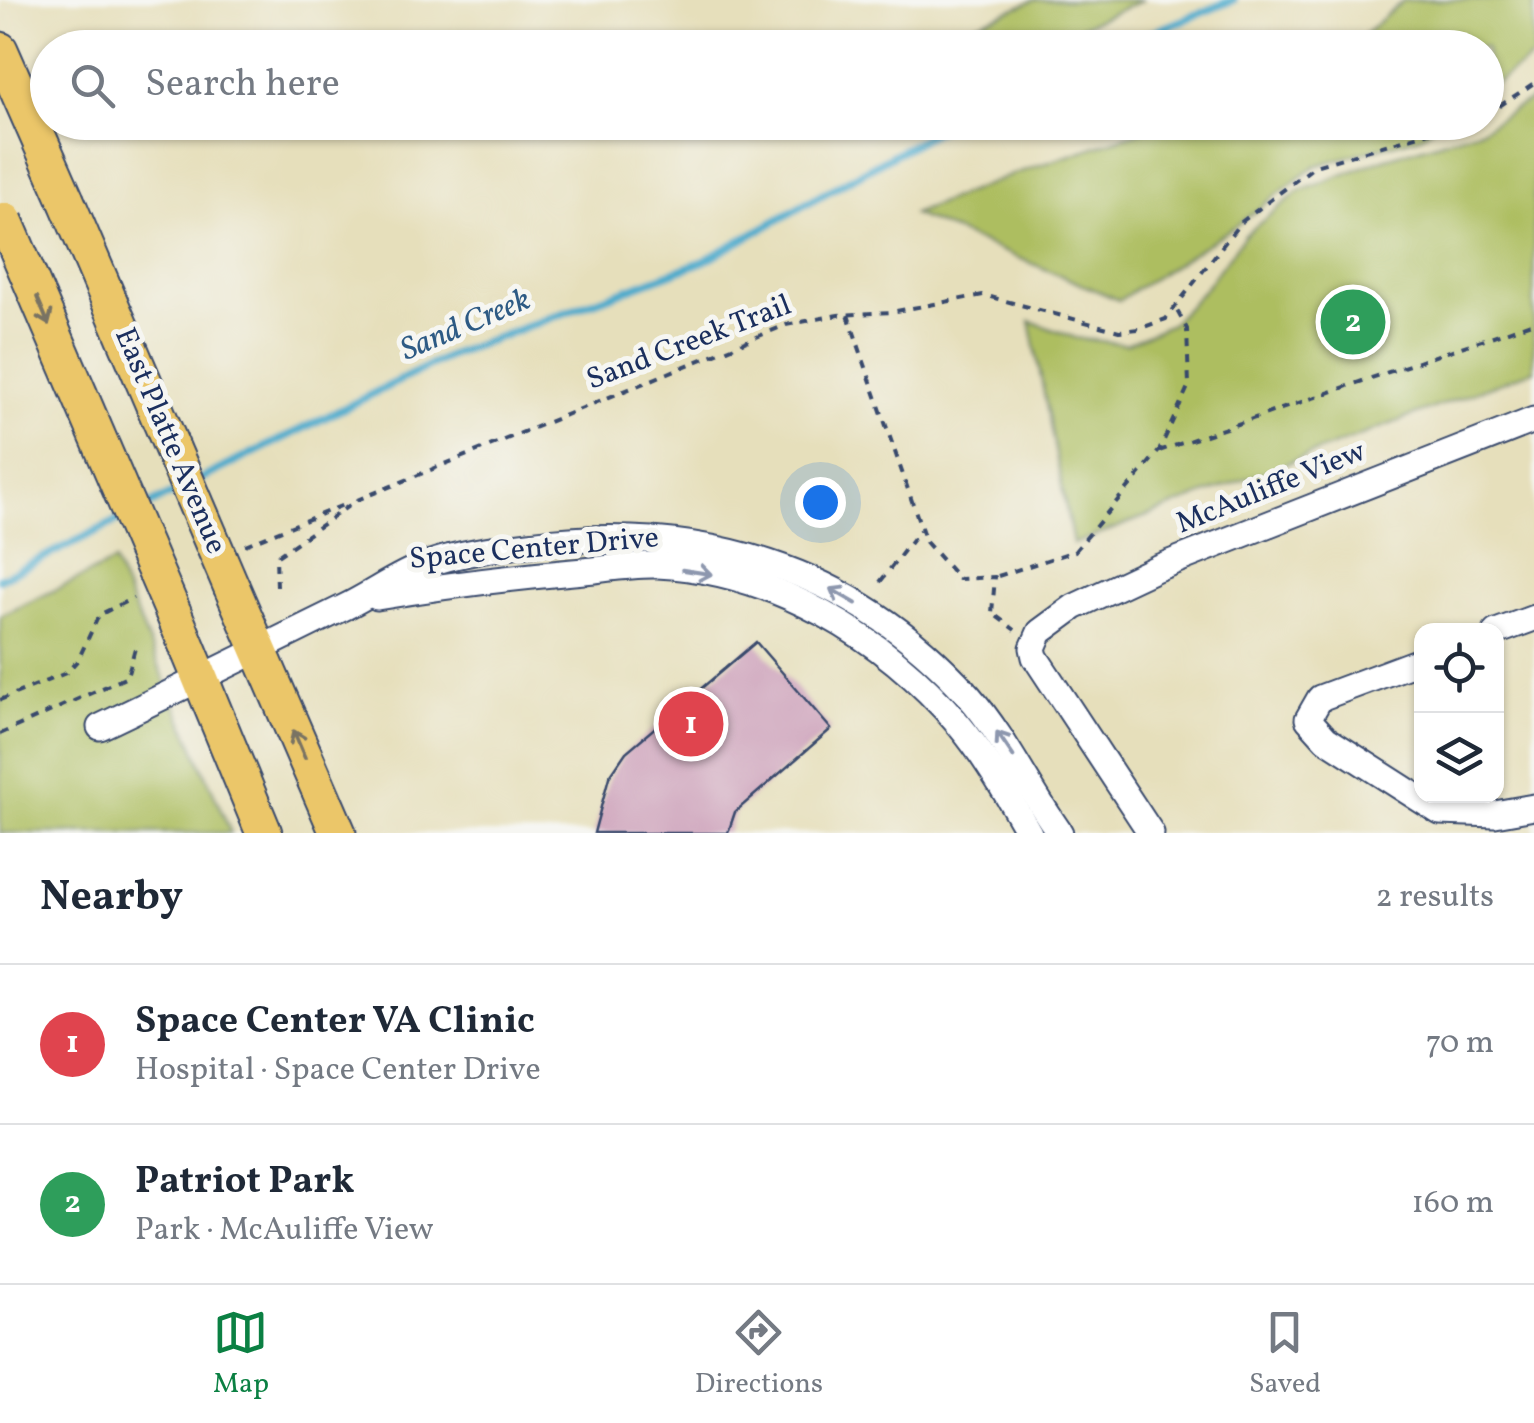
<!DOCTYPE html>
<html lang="en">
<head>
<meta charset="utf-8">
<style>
  body { margin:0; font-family:Vollkorn,serif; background:#f6f6f7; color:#1f2937 }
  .controls { position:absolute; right:30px; bottom:30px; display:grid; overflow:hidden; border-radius:20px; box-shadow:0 2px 8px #0004 }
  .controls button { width:90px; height:90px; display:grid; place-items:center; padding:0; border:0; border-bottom:2px solid #e0e1e3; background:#fff; color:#1f2937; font:50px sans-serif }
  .you { position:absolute; left:820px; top:502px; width:35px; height:35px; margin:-25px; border:8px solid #fff; border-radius:50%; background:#1a73e8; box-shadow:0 0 0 15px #1a73e833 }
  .badge { display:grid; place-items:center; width:65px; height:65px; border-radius:50%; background:#0b8043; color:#fff; font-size:32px; font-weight:700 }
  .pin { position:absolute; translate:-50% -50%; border:5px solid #fff; box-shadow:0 2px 10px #0006 }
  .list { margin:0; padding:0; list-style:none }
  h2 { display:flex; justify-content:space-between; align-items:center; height:130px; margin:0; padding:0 40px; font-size:42px }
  h2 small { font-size:32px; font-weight:400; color:#747a83 }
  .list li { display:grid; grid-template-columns:65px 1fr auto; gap:30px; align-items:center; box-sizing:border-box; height:160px; padding:0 40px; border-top:2px solid #e0e1e3 }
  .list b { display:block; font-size:38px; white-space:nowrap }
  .list p { margin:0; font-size:32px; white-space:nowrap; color:#747a83 }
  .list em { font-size:32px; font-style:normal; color:#747a83 }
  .icon { flex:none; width:55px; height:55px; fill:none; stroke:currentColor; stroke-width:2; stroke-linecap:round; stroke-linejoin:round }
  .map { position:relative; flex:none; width:1534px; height:833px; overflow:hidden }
  .search { position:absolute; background:#fff; box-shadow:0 2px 8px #0004; left:30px; right:30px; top:30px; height:110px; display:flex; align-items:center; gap:25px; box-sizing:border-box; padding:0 35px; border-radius:55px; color:#747a83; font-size:38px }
  .sheet { height:450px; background:#fff }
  nav { display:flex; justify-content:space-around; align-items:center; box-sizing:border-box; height:140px; border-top:2px solid #e0e1e3; background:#fff; font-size:28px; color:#747a83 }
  nav a { display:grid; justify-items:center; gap:5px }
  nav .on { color:#0b8043 }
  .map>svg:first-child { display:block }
</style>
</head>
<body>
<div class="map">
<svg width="1534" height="833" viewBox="0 0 1534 833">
  <rect width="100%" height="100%" fill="#f6f6f2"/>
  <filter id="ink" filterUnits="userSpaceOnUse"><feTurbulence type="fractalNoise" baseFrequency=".01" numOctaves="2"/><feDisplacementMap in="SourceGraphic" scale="20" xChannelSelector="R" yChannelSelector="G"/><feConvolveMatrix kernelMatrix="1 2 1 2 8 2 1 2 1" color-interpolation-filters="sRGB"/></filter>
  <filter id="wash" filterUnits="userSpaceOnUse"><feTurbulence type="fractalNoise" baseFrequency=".0048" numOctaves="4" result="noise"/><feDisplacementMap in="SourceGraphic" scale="40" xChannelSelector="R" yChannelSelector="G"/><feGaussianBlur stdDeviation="2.25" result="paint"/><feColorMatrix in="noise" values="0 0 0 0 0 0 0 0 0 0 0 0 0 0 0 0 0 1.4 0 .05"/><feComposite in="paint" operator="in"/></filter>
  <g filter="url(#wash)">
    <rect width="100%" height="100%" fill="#e6dfbb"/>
    <g fill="#adbe61" stroke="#647660" stroke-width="2.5">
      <polygon points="1035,0 1143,0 1034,47 919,47"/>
      <polygon points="1404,0 1534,0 1534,57 1487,90 1486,48 1350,47"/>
      <polygon points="1534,98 1534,370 1073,544 1030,321 1076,338 1126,344 1171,324 1205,288 1245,235 1298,192 1383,159 1482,129"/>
      <polygon points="1165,123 1165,122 1440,123 1421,136 1315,166 1240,223 1119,300 913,214 1011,175"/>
      <polygon points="114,562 231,833 0,833 0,616"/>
    </g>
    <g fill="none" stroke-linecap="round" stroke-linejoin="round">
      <g stroke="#4eabcc" stroke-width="8">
        <polyline points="1114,48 1233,0"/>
        <polyline points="199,480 453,354 704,261 952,122"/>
        <polyline points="140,509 182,489"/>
        <polyline points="0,579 123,518"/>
      </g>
    </g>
    <g id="blocks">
      <polygon fill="#cb9db7" points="756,642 831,729 735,812 728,833 594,833 609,777 626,752"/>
    </g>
  </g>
  <g filter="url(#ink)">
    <use href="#blocks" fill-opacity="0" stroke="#39496c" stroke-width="2.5"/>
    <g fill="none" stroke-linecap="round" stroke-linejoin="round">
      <g stroke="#39496c" stroke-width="29">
        <g id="minor">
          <path d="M377,597C442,586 507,578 573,572C601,570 630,564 657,565C774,571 884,636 959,725C986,757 1008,796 1029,833"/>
          <polyline points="1496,632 1534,618"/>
          <polyline points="1422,660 1320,698 1308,719 1326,739 1440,812 1495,814 1534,807"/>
          <path d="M100,727C182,688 263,647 345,607C372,594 397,575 425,565C458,553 495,548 529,544C698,522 852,566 968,695C1005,737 1028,788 1060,833"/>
          <polyline points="1151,833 1035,657 1033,648 1040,632 1074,607 1157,568 1534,420"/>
        </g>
      </g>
      <g stroke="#39496c" stroke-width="39">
        <g id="highway">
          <polyline points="0,50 66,200"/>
          <polyline points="232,588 338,833"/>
          <polyline points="173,612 264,833"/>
        </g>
      </g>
      <g stroke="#39496c" stroke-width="4" stroke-dasharray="8 8" stroke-linecap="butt">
        <polyline points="1486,115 1534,83"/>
        <polyline points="848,315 926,542 959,579 995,577 992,613 1015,630"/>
        <polyline points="1159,451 1534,322"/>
        <polyline points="245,545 348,503"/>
        <polyline points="998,576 1075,551 1159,451 1189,385 1187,329 1175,307"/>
        <polyline points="880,582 920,530"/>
        <polyline points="277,587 276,557 357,500 786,325 838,315 891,312 983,295 1119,331 1139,329 1166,319 1240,223 1315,166 1463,122"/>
        <polyline points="0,700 66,673 78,660 99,615 133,598"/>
        <polyline points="0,734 127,677 135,648"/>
      </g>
      <use href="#minor" stroke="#fff" stroke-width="25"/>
      <use href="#highway" stroke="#ebc669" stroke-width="35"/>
      <g stroke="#39496c" stroke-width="39" stroke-linecap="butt">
        <g id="highway-bridge">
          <polyline points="66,200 232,588"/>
          <polyline points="5,221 173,612"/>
        </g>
      </g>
      <use href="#highway-bridge" stroke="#ebc669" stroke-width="35"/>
    </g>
    <defs><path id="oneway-shaft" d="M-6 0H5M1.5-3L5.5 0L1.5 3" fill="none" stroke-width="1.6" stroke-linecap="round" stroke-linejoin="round" transform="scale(2.5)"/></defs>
    <g stroke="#797363">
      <use href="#oneway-shaft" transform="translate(43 311) rotate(67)"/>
      <use href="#oneway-shaft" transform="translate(299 744) rotate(-113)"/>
    </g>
    <g stroke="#8d97ae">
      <use href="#oneway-shaft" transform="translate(697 572) rotate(9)"/>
      <use href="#oneway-shaft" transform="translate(843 596) rotate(-150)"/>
      <use href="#oneway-shaft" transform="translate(1005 744) rotate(-124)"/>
    </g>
  </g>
  <g text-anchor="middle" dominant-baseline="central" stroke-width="10" stroke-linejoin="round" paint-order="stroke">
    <g font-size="30" fill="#1b2f5e" stroke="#f6f6f2">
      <text transform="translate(689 343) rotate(-21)">Sand Creek Trail</text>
      <text transform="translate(170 441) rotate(67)">East Platte Avenue</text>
      <text transform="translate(1271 488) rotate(-22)">McAuliffe View</text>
      <text transform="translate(534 549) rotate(-5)">Space Center Drive</text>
    </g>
    <g font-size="32" font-style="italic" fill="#2d5a84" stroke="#f6f6f2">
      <text transform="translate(466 326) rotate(-23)">Sand Creek</text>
    </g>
  </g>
</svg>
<div class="controls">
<button><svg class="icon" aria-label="locate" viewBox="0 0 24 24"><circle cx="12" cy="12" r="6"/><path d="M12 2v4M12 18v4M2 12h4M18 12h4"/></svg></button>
<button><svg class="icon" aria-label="layers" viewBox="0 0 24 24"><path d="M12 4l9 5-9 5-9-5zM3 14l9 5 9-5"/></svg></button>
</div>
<div class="you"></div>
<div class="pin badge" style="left:691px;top:724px;background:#e0444e">1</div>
<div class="pin badge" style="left:1353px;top:322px;background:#2e9e5b">2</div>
<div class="search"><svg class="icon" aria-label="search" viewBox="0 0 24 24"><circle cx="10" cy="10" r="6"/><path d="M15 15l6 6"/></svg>Search here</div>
</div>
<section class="sheet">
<h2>Nearby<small>2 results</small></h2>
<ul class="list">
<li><span class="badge" style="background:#e0444e">1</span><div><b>Space Center VA Clinic</b><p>Hospital · Space Center Drive</p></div><em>70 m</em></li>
<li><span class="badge" style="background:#2e9e5b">2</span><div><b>Patriot Park</b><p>Park · McAuliffe View</p></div><em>160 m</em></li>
</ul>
</section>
<nav>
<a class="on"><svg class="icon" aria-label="map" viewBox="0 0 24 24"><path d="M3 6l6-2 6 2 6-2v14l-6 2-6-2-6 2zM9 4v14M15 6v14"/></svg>Map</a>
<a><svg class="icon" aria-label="directions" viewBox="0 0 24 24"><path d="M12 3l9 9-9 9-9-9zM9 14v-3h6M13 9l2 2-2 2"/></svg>Directions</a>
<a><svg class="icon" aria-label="saved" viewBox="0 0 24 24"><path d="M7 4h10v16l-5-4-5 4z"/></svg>Saved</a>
</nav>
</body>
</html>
